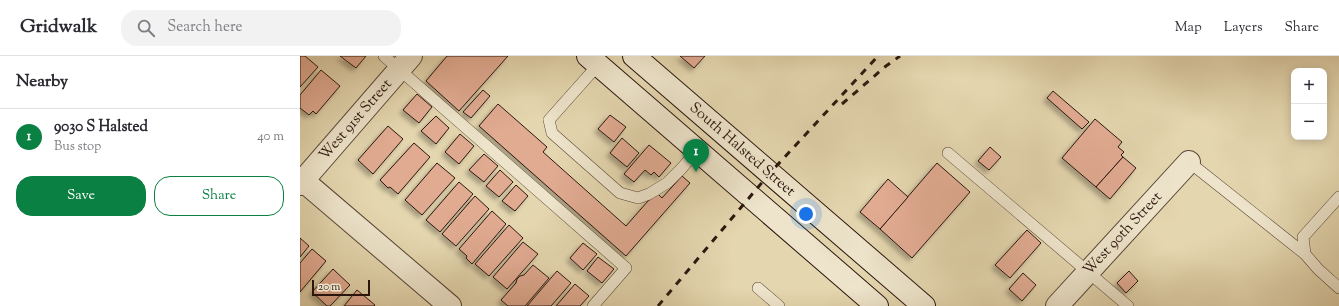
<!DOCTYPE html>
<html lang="en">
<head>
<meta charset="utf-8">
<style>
  body { margin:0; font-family:"Sorts Mill Goudy",serif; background:#f2f2f3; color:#2b2b33 }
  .controls { position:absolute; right:12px; top:12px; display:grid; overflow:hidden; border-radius:8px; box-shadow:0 2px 10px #0003 }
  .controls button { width:36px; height:36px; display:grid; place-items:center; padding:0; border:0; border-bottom:1px solid #e1e1e2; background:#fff; color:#2b2b33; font:20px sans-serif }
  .scale { position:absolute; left:12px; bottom:10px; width:58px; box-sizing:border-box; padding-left:4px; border:2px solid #2b160e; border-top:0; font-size:11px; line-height:14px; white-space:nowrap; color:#2b160e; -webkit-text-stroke:3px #ede4cb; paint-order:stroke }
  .you { position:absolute; left:506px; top:158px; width:14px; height:14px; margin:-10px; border:3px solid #fff; border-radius:50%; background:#1a73e8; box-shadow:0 0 0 6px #1a73e833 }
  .badge { display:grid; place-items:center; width:26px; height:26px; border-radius:50%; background:#0b8043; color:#fff; font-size:13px; font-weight:700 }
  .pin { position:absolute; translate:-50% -33px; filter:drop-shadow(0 1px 2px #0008) }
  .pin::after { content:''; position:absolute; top:21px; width:14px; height:12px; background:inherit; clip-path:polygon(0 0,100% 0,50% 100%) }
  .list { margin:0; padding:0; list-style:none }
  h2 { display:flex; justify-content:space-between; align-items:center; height:52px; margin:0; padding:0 16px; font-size:17px }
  h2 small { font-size:13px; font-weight:400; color:#7c7c81 }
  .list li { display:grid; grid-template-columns:26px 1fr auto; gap:12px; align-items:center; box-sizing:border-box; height:56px; padding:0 16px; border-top:1px solid #e1e1e2 }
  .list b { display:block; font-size:15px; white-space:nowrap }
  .list p { margin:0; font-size:13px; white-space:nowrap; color:#7c7c81 }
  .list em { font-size:13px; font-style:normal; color:#7c7c81 }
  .actions { display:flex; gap:8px; padding:12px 16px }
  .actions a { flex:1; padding:9px 0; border:1px solid #0b8043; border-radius:16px; text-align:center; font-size:14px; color:#0b8043 }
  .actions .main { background:#0b8043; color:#fff }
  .icon { flex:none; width:22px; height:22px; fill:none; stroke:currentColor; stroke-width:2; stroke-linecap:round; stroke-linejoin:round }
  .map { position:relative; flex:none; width:1039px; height:250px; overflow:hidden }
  header { display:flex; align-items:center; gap:24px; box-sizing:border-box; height:56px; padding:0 20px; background:#fff; border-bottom:1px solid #e1e1e2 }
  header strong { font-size:19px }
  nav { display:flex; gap:22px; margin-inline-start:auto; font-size:14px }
  .search { width:280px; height:36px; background:#f2f2f3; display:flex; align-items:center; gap:10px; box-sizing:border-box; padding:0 14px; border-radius:16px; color:#7c7c81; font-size:15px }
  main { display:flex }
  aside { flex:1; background:#fff }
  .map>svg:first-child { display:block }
</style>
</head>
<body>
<header>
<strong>Gridwalk</strong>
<div class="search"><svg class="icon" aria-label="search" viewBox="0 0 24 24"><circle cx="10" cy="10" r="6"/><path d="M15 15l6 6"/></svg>Search here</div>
<nav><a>Map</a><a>Layers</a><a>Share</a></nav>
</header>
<main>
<aside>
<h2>Nearby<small></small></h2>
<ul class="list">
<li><span class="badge">1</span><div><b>9030 S Halsted</b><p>Bus stop</p></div><em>40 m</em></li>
</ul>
<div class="actions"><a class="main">Save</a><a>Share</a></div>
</aside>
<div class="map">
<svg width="1039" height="250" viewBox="0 0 1039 250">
  <defs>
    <filter id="shadow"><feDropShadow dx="-3.5" dy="3.5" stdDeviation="2" flood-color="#0004"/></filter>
  </defs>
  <rect width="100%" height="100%" fill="#e4d6af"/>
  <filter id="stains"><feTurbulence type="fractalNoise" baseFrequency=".005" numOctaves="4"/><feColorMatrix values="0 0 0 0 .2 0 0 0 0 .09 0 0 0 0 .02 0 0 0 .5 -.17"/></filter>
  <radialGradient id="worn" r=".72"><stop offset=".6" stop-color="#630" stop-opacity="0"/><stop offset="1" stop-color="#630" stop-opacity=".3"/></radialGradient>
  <g fill="#e1ab92" stroke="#2b160e" filter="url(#shadow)">
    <polygon points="0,0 5,0 18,11 0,31"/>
    <polygon points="40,0 66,0 56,12"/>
    <polygon points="147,0 208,0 159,55 126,25"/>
    <polygon points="380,0 405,0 394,12"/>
    <polygon points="21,14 40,30 16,58 13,55 9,59 0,52 0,39"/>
    <polygon points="183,34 190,40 171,62 163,56"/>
    <polygon points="753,35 789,66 782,73 747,42"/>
    <polygon points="117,38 132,51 119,67 103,54"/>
    <polygon points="198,48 247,91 243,96 326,170 348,145 358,138 362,142 382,120 390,127 326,200 179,70"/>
    <polygon points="310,59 326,71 314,86 298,73"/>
    <polygon points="136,60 149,72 136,88 121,75"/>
    <polygon points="795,63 822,86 818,91 824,96 821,99 823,101 796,131 762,102"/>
    <polygon points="88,70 103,83 73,118 58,104"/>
    <polygon points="160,78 174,90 159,108 145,96"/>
    <polygon points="322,82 339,97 327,111 310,97"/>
    <polygon points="114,87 130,101 98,138 90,131 88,132 80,124"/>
    <polygon points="349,89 371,107 359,121 354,116 351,119 345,114 334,126 324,118"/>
    <polygon points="690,91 701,101 689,114 678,105"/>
    <polygon points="184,98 198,110 184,126 169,114"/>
    <polygon points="823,101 836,112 810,143 796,131"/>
    <polygon points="137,107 155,122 122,159 105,144"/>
    <polygon points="637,107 670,136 612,202 580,173"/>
    <polygon points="200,114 213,126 199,141 186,130"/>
    <polygon points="588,123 608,141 580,173 560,156"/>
    <polygon points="159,126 173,138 140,176 126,164"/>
    <polygon points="216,129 228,140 215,155 202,145"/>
    <polygon points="175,140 189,153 156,190 142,178"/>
    <polygon points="192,155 206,168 172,208 166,202 167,200 159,193"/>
    <polygon points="209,169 223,182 189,220 175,208"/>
    <polygon points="727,174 741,187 710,222 695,209"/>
    <polygon points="0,182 9,190 0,201"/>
    <polygon points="223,186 238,198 207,233 193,221"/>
    <polygon points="283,187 297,198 283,214 270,202"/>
    <polygon points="12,193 26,205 0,236 0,207"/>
    <polygon points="298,201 314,213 302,227 287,215"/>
    <polygon points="233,209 249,222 225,250 208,250 201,244 216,227 217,223 220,220 224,219"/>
    <polygon points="33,213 50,229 30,250 27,250 12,236"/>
    <polygon points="257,215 271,227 251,250 227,250"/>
    <polygon points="829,215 838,225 826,237 817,227"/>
    <polygon points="723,217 736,229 722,245 709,233"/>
    <polygon points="275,228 289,240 280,250 256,250"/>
    <polygon points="57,234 75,249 74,250 44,250"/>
  </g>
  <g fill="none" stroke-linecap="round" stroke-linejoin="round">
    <g stroke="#594636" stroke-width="12">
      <g id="lane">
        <polyline points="84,0 326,212 293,250"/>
        <polyline points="298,9 249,64 252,77 320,137 338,142 349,138 367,127 382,112 397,94"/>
        <polyline points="648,97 828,250"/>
        <polyline points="889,106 1005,198"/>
        <polyline points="1039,141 1003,181 1005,198 1018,213 1039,232"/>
        <polyline points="458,232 479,250"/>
      </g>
    </g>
    <g stroke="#594636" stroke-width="24">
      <g id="street">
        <polyline points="0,122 150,250"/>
        <polyline points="0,128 111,0"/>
        <polyline points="757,250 889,106"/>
      </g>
    </g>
    <g stroke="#2b160e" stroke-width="24">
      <g id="secondary">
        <polyline points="288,0 577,250"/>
        <polyline points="334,0 624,250"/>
      </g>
    </g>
    <use href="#lane" stroke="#ede4cb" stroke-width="11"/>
    <use href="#street" stroke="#ede4cb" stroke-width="22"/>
    <use href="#secondary" stroke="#ede4cb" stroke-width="22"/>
    <g stroke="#2b160e" stroke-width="3" stroke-dasharray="7 7" stroke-linecap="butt">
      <polyline points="542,48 586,10 600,0"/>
      <polyline points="358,250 470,117 578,0"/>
    </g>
  </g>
  <g text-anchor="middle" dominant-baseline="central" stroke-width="3.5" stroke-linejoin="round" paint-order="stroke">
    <g font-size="15" fill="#2b160e" stroke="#ede4cb">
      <text transform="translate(56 64) rotate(-49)">West 91st Street</text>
      <text transform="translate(442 94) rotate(41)">South Halsted Street</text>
      <text transform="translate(823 178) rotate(-47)">West 90th Street</text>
    </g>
  </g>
  <rect width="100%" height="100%" filter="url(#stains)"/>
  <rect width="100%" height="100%" fill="url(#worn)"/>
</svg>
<div class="controls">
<button>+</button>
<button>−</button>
</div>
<div class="scale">20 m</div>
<div class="you"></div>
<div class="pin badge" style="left:396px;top:116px">1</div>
</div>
</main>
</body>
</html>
